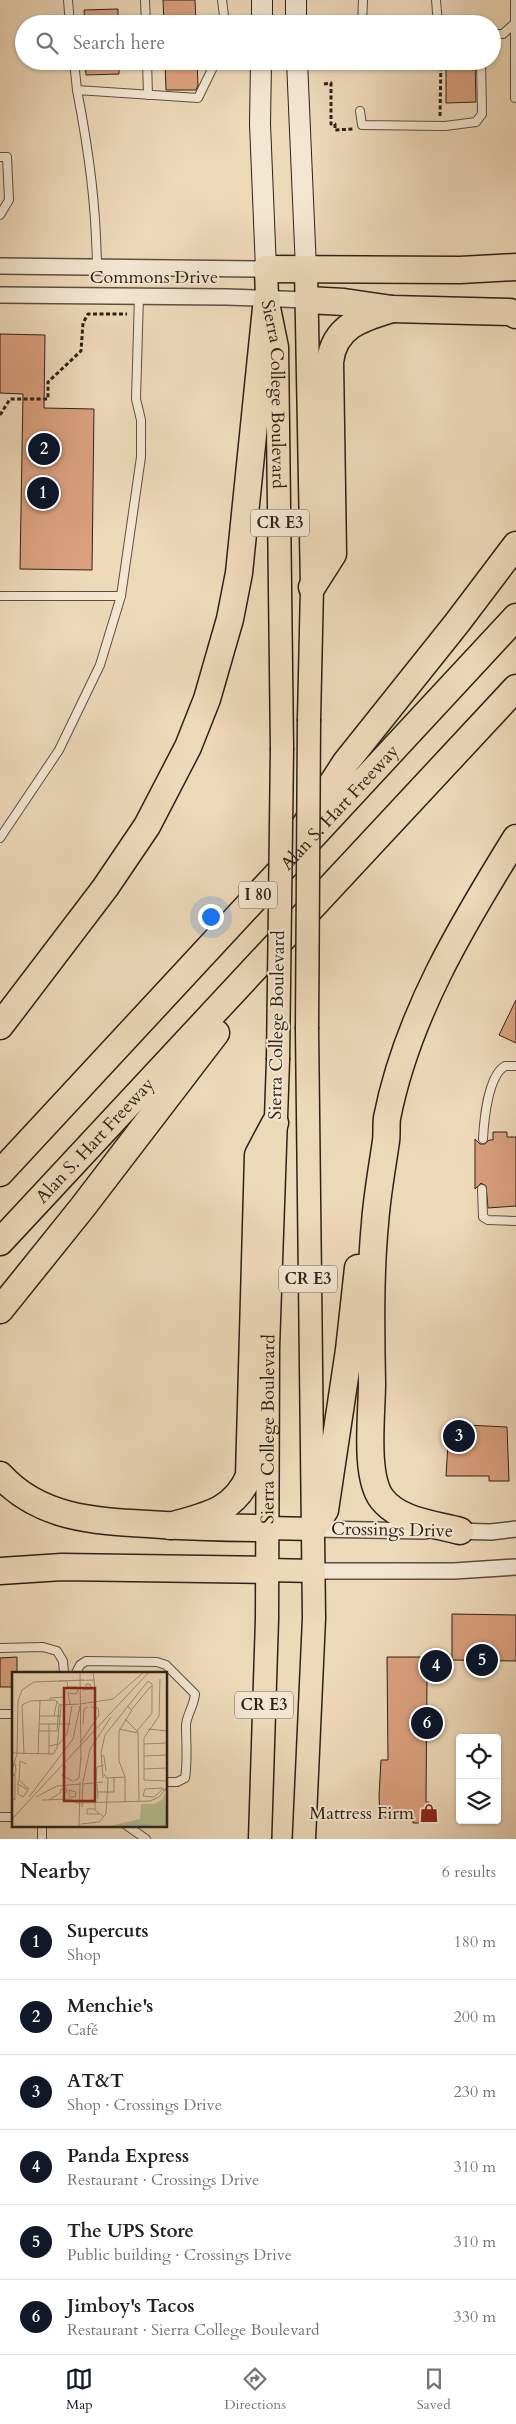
<!DOCTYPE html>
<html lang="en">
<head>
<meta charset="utf-8">
<style>
  body { margin:0; font-family:Cardo,serif; background:#f2f2f2; color:#202124 }
  .controls { position:absolute; right:15px; bottom:15px; display:grid; overflow:hidden; border-radius:5px; box-shadow:0 1px 4px #0004 }
  .controls button { width:45px; height:45px; display:grid; place-items:center; padding:0; border:0; border-bottom:1px solid #e0e0e0; background:#fff; color:#202124; font:25px sans-serif }
  .you { position:absolute; left:210px; top:916px; width:18px; height:18px; margin:-12px; border:4px solid #fff; border-radius:50%; background:#1a73e8; box-shadow:0 0 0 8px #1a73e833 }
  .badge { display:grid; place-items:center; width:32px; height:32px; border-radius:50%; background:#111827; color:#fff; font-size:16px; font-weight:700 }
  .pin { position:absolute; translate:-50% -50%; border:2px solid #fff; box-shadow:0 1px 5px #0006 }
  .list { margin:0; padding:0; list-style:none }
  h2 { display:flex; justify-content:space-between; align-items:center; height:65px; margin:0; padding:0 20px; font-size:21px }
  h2 small { font-size:16px; font-weight:400; color:#757577 }
  .list li { display:grid; grid-template-columns:32px 1fr auto; gap:15px; align-items:center; box-sizing:border-box; height:75px; padding:0 20px; border-top:1px solid #e0e0e0 }
  .list b { display:block; font-size:19px; white-space:nowrap }
  .list p { margin:0; font-size:16px; white-space:nowrap; color:#757577 }
  .list em { font-size:16px; font-style:normal; color:#757577 }
  .icon { flex:none; width:28px; height:28px; fill:none; stroke:currentColor; stroke-width:2; stroke-linecap:round; stroke-linejoin:round }
  .map { position:relative; flex:none; width:516px; height:1839px; overflow:hidden }
  .search { position:absolute; background:#fff; box-shadow:0 1px 4px #0004; left:15px; right:15px; top:15px; height:55px; display:flex; align-items:center; gap:12px; box-sizing:border-box; padding:0 18px; border-radius:28px; color:#757577; font-size:19px }
  .sheet { height:515px; background:#fff }
  nav { display:flex; justify-content:space-around; align-items:center; box-sizing:border-box; height:70px; border-top:1px solid #e0e0e0; background:#fff; font-size:14px; color:#757577 }
  nav a { display:grid; justify-items:center; gap:2px }
  nav .on { color:#111827 }
  .map>svg:first-child { display:block }
</style>
</head>
<body>
<div class="map">
<svg width="516" height="1839" viewBox="0 0 516 1839">
  <rect width="100%" height="100%" fill="#edd8b8"/>
  <filter id="stains"><feTurbulence type="fractalNoise" baseFrequency=".004" numOctaves="4"/><feColorMatrix values="0 0 0 0 .2 0 0 0 0 .09 0 0 0 0 .02 0 0 0 .5 -.17"/></filter>
  <radialGradient id="worn" r=".72"><stop offset=".6" stop-color="#630" stop-opacity="0"/><stop offset="1" stop-color="#630" stop-opacity=".3"/></radialGradient>
  <g fill="#daa07e" stroke="#2d2218">
    <polygon points="163,0 195,0 196,24 164,24"/>
    <polygon points="118,9 118,24 85,24 84,10"/>
    <polygon points="85,61 119,61 119,74 86,75"/>
    <polygon points="165,61 197,61 198,85 196,90 166,90"/>
    <polygon points="446,61 475,61 476,102 446,103"/>
    <polygon points="0,334 45,335 44,408 94,409 92,570 20,569 23,394 0,393"/>
    <polygon points="516,1000 516,1043 499,1035"/>
    <polygon points="493,1132 507,1132 507,1137 516,1137 516,1206 488,1208 486,1186 481,1183 475,1189 475,1139 480,1144 485,1144 489,1140 493,1140"/>
    <polygon points="466,1425 507,1427 509,1481 489,1481 489,1476 446,1476 449,1427"/>
    <polygon points="452,1614 516,1615 516,1661 452,1660"/>
    <polygon points="17,1657 17,1673 14,1673 14,1687 0,1687 0,1658"/>
    <polygon points="387,1657 436,1657 436,1676 427,1676 426,1802 429,1802 428,1823 413,1823 413,1818 380,1818 379,1796 381,1760 388,1760"/>
  </g>
  <g fill="none" stroke-linecap="round" stroke-linejoin="round">
    <g stroke="#5d5040" stroke-width="10">
      <g id="lane">
        <polyline points="68,0 70,24"/>
        <polyline points="145,0 146,24"/>
        <polyline points="222,0 225,24"/>
        <polyline points="436,0 438,24"/>
        <polyline points="515,23 515,98"/>
        <polyline points="362,24 363,0"/>
        <polyline points="492,34 503,34 515,23 515,0"/>
        <polyline points="74,61 77,90"/>
        <polyline points="147,61 148,95"/>
        <polyline points="360,111 362,125 445,126 476,122 482,114 481,61"/>
        <polyline points="0,157 7,157 9,200 0,215"/>
        <path d="M97,267C96,204 89,152 77,90L198,98L216,61"/>
        <polyline points="0,596 121,596"/>
        <polyline points="0,838 59,750 100,665 121,596 141,457 141,420 136,399 139,296"/>
        <path d="M483,1139C484,1120 488,1076 505,1066H516"/>
        <polyline points="482,1189 483,1217 488,1220 516,1221"/>
        <polyline points="0,1648 43,1647 57,1651 63,1661 64,1673"/>
        <path d="M76,1673L80,1665L86,1661L157,1662L166,1665L195,1694C194,1706 187,1714 186,1725C186,1743 188,1760 185,1778L177,1782H166"/>
        <polyline points="0,1714 14,1714"/>
        <polyline points="0,1817 14,1817"/>
        <polyline points="42,1825 42,1839"/>
        <polyline points="126,1825 146,1839"/>
      </g>
    </g>
    <g stroke="#5d5040" stroke-width="18">
      <g id="street">
        <polyline points="0,266 266,269"/>
        <polyline points="0,295 227,297 307,300"/>
        <polyline points="313,1529 425,1531"/>
        <polyline points="453,1531 491,1532 516,1529"/>
        <polyline points="314,1571 454,1571 516,1567"/>
      </g>
    </g>
    <g stroke="#2d2218" stroke-width="22">
      <g id="secondary">
        <polyline points="296,0 296,24"/>
        <polyline points="262,24 262,0"/>
        <polyline points="261,61 260,124 266,269"/>
        <polyline points="297,61 306,269"/>
      </g>
    </g>
    <g stroke="#2d2218" stroke-width="25">
      <g id="primary">
        <path id="s1" d="M266,269L267,298L277,347L282,748"/>
        <polyline points="306,269 312,587 309,719"/>
        <polyline points="267,1528 313,1529"/>
        <polyline points="267,1570 314,1571"/>
        <path id="s2" d="M260,1839L267,1619L268,1348L278,1060"/>
        <polyline points="304,1839 314,1618 307,1029"/>
      </g>
    </g>
    <g stroke="#2d2218" stroke-width="29">
      <g id="highway">
        <polyline points="266,269 460,270 516,267"/>
        <polyline points="307,300 344,302 392,309 510,312 516,315"/>
        <path d="M312,587L333,554L330,362C334,326 362,318 392,309"/>
        <polyline points="302,830 346,762 457,623 516,545"/>
        <polyline points="0,1026 105,888 147,826 188,747 207,699 230,619 239,573 267,298"/>
        <path id="s3" d="M0,1173L516,617"/>
        <path id="s4" d="M0,1242L516,688"/>
        <polyline points="0,1310 82,1208 216,1033"/>
        <path d="M0,1475C39,1518 93,1521 148,1524C188,1527 227,1528 267,1528"/>
        <path d="M170,1526C204,1516 234,1512 249,1476L258,1155L275,1123"/>
        <polyline points="313,1529 325,1510 349,1350 358,1268"/>
        <path d="M460,1531C434,1524 399,1521 382,1499C364,1476 372,1413 372,1384C371,1330 370,1276 375,1223C377,1195 382,1169 386,1141C387,1134 386,1126 387,1118C407,1016 462,925 516,838"/>
        <polyline points="0,1571 62,1567 267,1570"/>
      </g>
    </g>
    <g stroke="#2d2218" stroke-width="3" stroke-dasharray="4 2.5" stroke-linecap="butt">
      <polyline points="324,84 331,83 331,124 335,124 335,130 353,129"/>
      <polyline points="440,116 441,61"/>
      <polyline points="0,415 10,399 48,399 48,382 81,351 83,323 88,314 127,314"/>
    </g>
    <use href="#lane" stroke="#f3e6d1" stroke-width="8"/>
    <use href="#street" stroke="#f3e6d1" stroke-width="15"/>
    <use href="#secondary" stroke="#f3e6d1" stroke-width="20"/>
    <use href="#primary" stroke="#edd8b8" stroke-width="22"/>
    <use href="#highway" stroke="#edd8b8" stroke-width="26"/>
    <g stroke="#2d2218" stroke-width="25" stroke-linecap="butt">
      <g id="primary-bridge">
        <polyline points="307,1029 309,719"/>
        <polyline points="278,1060 282,748"/>
      </g>
    </g>
    <use href="#primary-bridge" stroke="#edd8b8" stroke-width="22"/>
  </g>
  <defs>
    <g id="shop-bare" transform="scale(1.5)"><path d="M-5-2.5h2.3a2.7 3.5 0 0 1 5.4 0H5L5.5 6h-11ZM-1.5-2.5h3a1.5 2.3 0 0 0-3 0Z" fill="#8f2418" stroke="#f3e6d1" stroke-width="2.5" paint-order="stroke"/></g>
  </defs>
  <g fill-rule="evenodd">
    <use href="#shop-bare" x="429" y="1813"/>
  </g>
  <g text-anchor="middle" dominant-baseline="central" stroke-width="4" stroke-linejoin="round" paint-order="stroke">
    <g fill="#f3e6d1" stroke="#685d50" stroke-width="1">
      <rect x="251" y="509.5" width="58" height="27" rx="4"/>
      <rect x="239" y="881.5" width="38" height="27" rx="4"/>
      <rect x="279" y="1265.5" width="58" height="27" rx="4"/>
      <rect x="235" y="1691.5" width="58" height="27" rx="4"/>
    </g>
    <g font-size="16" font-weight="bold" fill="#2d2218">
      <text x="280" y="523">CR E3</text>
      <text x="258" y="895">I 80</text>
      <text x="308" y="1279">CR E3</text>
      <text x="264" y="1705">CR E3</text>
    </g>
    <g font-size="18" fill="#2d2218" stroke="#f3e6d1">
      <text x="154" y="277">Commons Drive</text>
      <text stroke="none"><textPath href="#s1" startOffset="126">Sierra College Boulevard</textPath></text>
      <text stroke="none"><textPath href="#s3" startOffset="499">Alan S. Hart Freeway</textPath></text>
      <text transform="translate(277 1025) rotate(-89)">Sierra College Boulevard</text>
      <text stroke="none"><textPath href="#s4" startOffset="139">Alan S. Hart Freeway</textPath></text>
      <text stroke="none"><textPath href="#s2" startOffset="410">Sierra College Boulevard</textPath></text>
      <text transform="translate(392 1530) rotate(1)">Crossings Drive</text>
    </g>
    <g font-size="18" fill="#2d2218" stroke="#f3e6d1" text-anchor="end">
      <text x="414" y="1813">Mattress Firm</text>
    </g>
  </g>
  <g transform="translate(12 1672)">
    <rect width="155" height="155" fill="#edd8b8"/>
    <path d="M153,121L155,155H93L128,147L129,132H142L150,128Z" fill="#b6bf90"/>
    <path fill="none" stroke="#9eb7ba" stroke-width="2.5" d="M109,155L123,152L145,155"/>
    <path fill="none" stroke="#a08f78" stroke-width="1" d="M68,0L69,88M148,7L147,44L132,66V108L155,109M47,9L83,8M55,10L56,15H65L66,18M70,18L83,17L81,0M74,18V12H78L79,17M18,29L43,28L49,34M38,29V26L52,25M58,32L56,21L64,22L66,18M68,32L101,27L132,0M0,37V71M120,37L139,14M28,44H49M42,44L45,29M113,47L125,59M27,52H59M71,52L72,37L76,35M107,57L126,61L127,129M136,57L155,59M27,59H45M45,59L47,33L67,32M68,71L87,43L86,36L79,35M132,72L155,71M37,74L47,72L55,62L60,34M0,81L41,82L45,76L49,34M12,82L10,33L18,29M26,82L28,29M37,82V52M89,84H92L94,99M132,84L155,83M15,92L8,89L7,108L17,117M54,94L50,104L61,109M132,97L155,96M0,98L5,82L6,29L10,18L22,10L72,8M0,106L4,99L3,91M91,106L89,81L93,63L136,9L140,12V41L125,59L126,61M95,106L113,105M62,109L67,106L69,85M84,109L85,95L92,93M71,110L78,77L99,45M6,112L16,118L11,125L6,122V110L7,108M71,112L91,110M85,112L86,127M151,117L142,125L131,124L133,117L149,116L153,118L155,120M86,120H102V105M57,123V118L64,120L63,125H57M17,125L61,67L68,34M24,125L45,114L68,112M0,126L3,128V102M30,128L58,127L65,131L138,129L147,125L155,115M37,128L48,121L49,117H55L54,121M113,130V105L107,89V59L120,38L115,34M83,131V138L92,145M70,135L71,110M83,137H75V142H87M0,147L137,0M69,152L87,150L94,142L96,108L92,102M67,155L68,110"/>
    <path fill="#8f2418" fill-opacity="0.15" stroke="#8f2418" stroke-width="2.5" d="M52,16H83V129H52Z"/>
    <rect width="155" height="155" fill="none" stroke="#2d2218" stroke-width="2.5"/>
  </g>
  <rect width="100%" height="100%" filter="url(#stains)"/>
  <rect width="100%" height="100%" fill="url(#worn)"/>
</svg>
<div class="controls">
<button><svg class="icon" aria-label="locate" viewBox="0 0 24 24"><circle cx="12" cy="12" r="6"/><path d="M12 2v4M12 18v4M2 12h4M18 12h4"/></svg></button>
<button><svg class="icon" aria-label="layers" viewBox="0 0 24 24"><path d="M12 4l9 5-9 5-9-5zM3 14l9 5 9-5"/></svg></button>
</div>
<div class="you"></div>
<div class="pin badge" style="left:43px;top:493px">1</div>
<div class="pin badge" style="left:44px;top:449px">2</div>
<div class="pin badge" style="left:459px;top:1436px">3</div>
<div class="pin badge" style="left:436px;top:1666px">4</div>
<div class="pin badge" style="left:482px;top:1660px">5</div>
<div class="pin badge" style="left:427px;top:1723px">6</div>
<div class="search"><svg class="icon" aria-label="search" viewBox="0 0 24 24"><circle cx="10" cy="10" r="6"/><path d="M15 15l6 6"/></svg>Search here</div>
</div>
<section class="sheet">
<h2>Nearby<small>6 results</small></h2>
<ul class="list">
<li><span class="badge">1</span><div><b>Supercuts</b><p>Shop</p></div><em>180 m</em></li>
<li><span class="badge">2</span><div><b>Menchie's</b><p>Café</p></div><em>200 m</em></li>
<li><span class="badge">3</span><div><b>AT&amp;T</b><p>Shop · Crossings Drive</p></div><em>230 m</em></li>
<li><span class="badge">4</span><div><b>Panda Express</b><p>Restaurant · Crossings Drive</p></div><em>310 m</em></li>
<li><span class="badge">5</span><div><b>The UPS Store</b><p>Public building · Crossings Drive</p></div><em>310 m</em></li>
<li><span class="badge">6</span><div><b>Jimboy's Tacos</b><p>Restaurant · Sierra College Boulevard</p></div><em>330 m</em></li>
</ul>
</section>
<nav>
<a class="on"><svg class="icon" aria-label="map" viewBox="0 0 24 24"><path d="M3 6l6-2 6 2 6-2v14l-6 2-6-2-6 2zM9 4v14M15 6v14"/></svg>Map</a>
<a><svg class="icon" aria-label="directions" viewBox="0 0 24 24"><path d="M12 3l9 9-9 9-9-9zM9 14v-3h6M13 9l2 2-2 2"/></svg>Directions</a>
<a><svg class="icon" aria-label="saved" viewBox="0 0 24 24"><path d="M7 4h10v16l-5-4-5 4z"/></svg>Saved</a>
</nav>
</body>
</html>
